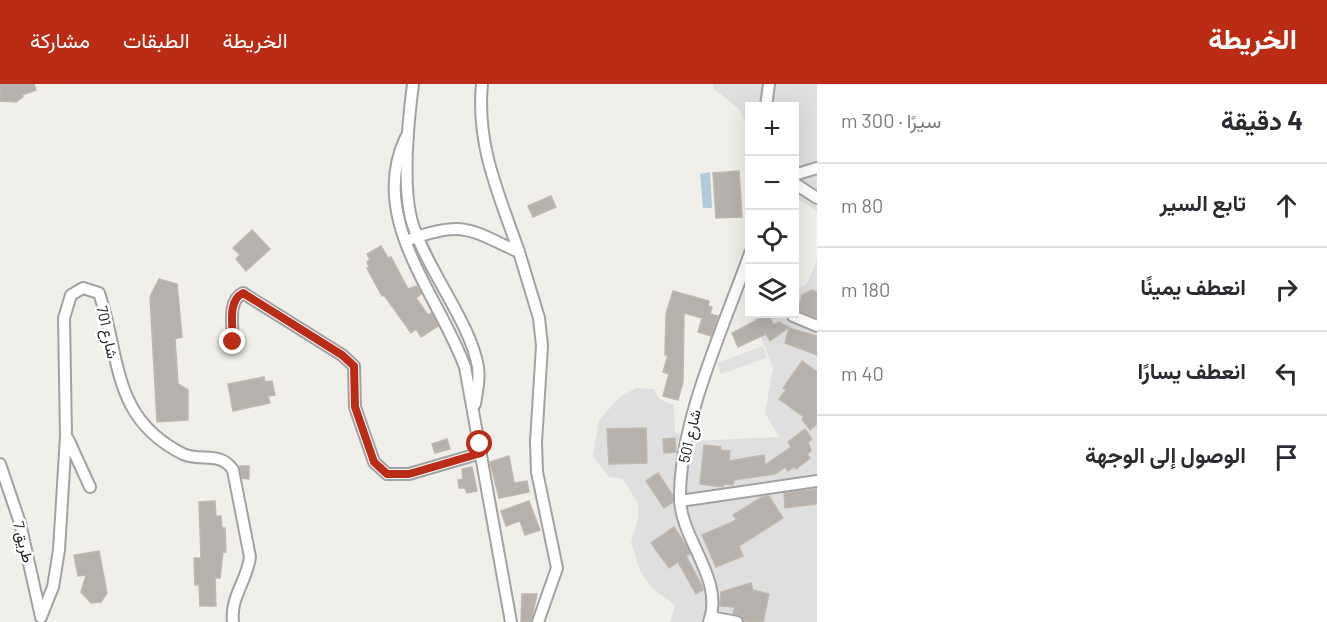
<!DOCTYPE html>
<html lang="ar">
<head>
<meta charset="utf-8">
<style>
  body { margin:0; font-family:Barlow,Vazirmatn,sans-serif; background:#f2f2f3; color:#2b2b33; direction:rtl }
  .controls { position:absolute; right:18px; top:18px; display:grid; overflow:hidden; border-radius:0px; box-shadow:0 6px 24px #0002 }
  .controls button { width:54px; height:54px; display:grid; place-items:center; padding:0; border:0; border-bottom:2px solid #e1e1e2; background:#fff; color:#2b2b33; font:30px sans-serif }
  .stop { position:absolute; width:18px; height:18px; margin:-14px; border:4px solid #bb2c17; border-radius:50%; background:#fff }
  .stop.end { background:#bb2c17; border-color:#fff; box-shadow:0 2px 6px #0008 }
  .list { margin:0; padding:0; list-style:none }
  h2 { display:flex; justify-content:space-between; align-items:center; height:78px; margin:0; padding:0 24px; font-size:26px }
  h2 small { font-size:20px; font-weight:400; color:#7c7c81 }
  .list li { display:grid; grid-template-columns:39px 1fr auto; gap:18px; align-items:center; box-sizing:border-box; height:84px; padding:0 24px; border-top:2px solid #e1e1e2 }
  .list b { display:block; font-size:22px; white-space:nowrap }
  .list em { font-size:20px; font-style:normal; color:#7c7c81 }
  .icon { flex:none; width:33px; height:33px; fill:none; stroke:currentColor; stroke-width:2; stroke-linecap:round; stroke-linejoin:round }
  .map { position:relative; flex:none; width:817px; height:538px; overflow:hidden; direction:ltr }
  header { display:flex; align-items:center; gap:36px; box-sizing:border-box; height:84px; padding:0 30px; background:#bb2c17; color:#fff }
  header strong { font-size:28px }
  nav { display:flex; gap:33px; margin-inline-start:auto; font-size:21px }
  main { display:flex }
  aside { flex:1; background:#fff }
  .map>svg:first-child { display:block }
</style>
</head>
<body>
<header>
<strong>الخريطة</strong>
<nav><a>الخريطة</a><a>الطبقات</a><a>مشاركة</a></nav>
</header>
<main>
<aside>
<h2>4 دقيقة<small>سيرًا · 300 m</small></h2>
<ul class="list">
<li><svg class="icon" aria-label="ahead" viewBox="0 0 24 24"><path d="M12 20V5M6 11l6-6 6 6"/></svg><div><b>تابع السير</b></div><em>80 m</em></li>
<li><svg class="icon" aria-label="right" viewBox="0 0 24 24"><path d="M7 20v-9h11M14 6l5 5-5 5"/></svg><div><b>انعطف يمينًا</b></div><em>180 m</em></li>
<li><svg class="icon" aria-label="left" viewBox="0 0 24 24"><path d="M17 20v-9H6M10 6l-5 5 5 5"/></svg><div><b>انعطف يسارًا</b></div><em>40 m</em></li>
<li><svg class="icon" aria-label="arrive" viewBox="0 0 24 24"><path d="M6 21V4h12l-3 4 3 4H6"/></svg><div><b>الوصول إلى الوجهة</b></div></li>
</ul>
</aside>
<div class="map">
<svg width="817" height="538" viewBox="0 0 817 538">
  <rect width="100%" height="100%" fill="#f1efe9"/>
  <g fill="#dfdfdf">
    <polygon points="713,0 817,0 817,127 795,113 794,22 750,22 749,47 739,25 713,4"/>
    <polygon points="817,177 817,538 670,538 675,521 652,504 640,487 631,458 638,435 638,420 623,395 609,393 593,373 599,336 620,313 636,304 654,305 659,315 674,321 675,348 690,357 779,353 765,329 773,284 752,230 794,230 795,205 806,201"/>
  </g>
  <polygon fill="#e1e1e1" points="763,262 767,274 721,290 717,279"/>
  <polygon fill="#afcad9" points="710,88 712,124 703,124 700,90"/>
  <g fill="#b6b1ac" stroke="#c1b8ad" stroke-width="1.5">
    <polygon points="0,0 34,0 36,6 22,11 23,13 16,18 0,17"/>
    <polygon points="739,87 742,133 716,134 713,89"/>
    <polygon points="551,112 556,123 533,133 528,122"/>
    <polygon points="252,146 270,165 246,187 236,175 240,171 233,164"/>
    <polygon points="381,162 388,174 391,173 408,205 417,202 421,210 416,214 428,231 431,229 438,242 421,253 416,245 411,249 384,211 382,212 367,184 369,183 367,178 370,176 367,170"/>
    <polygon points="159,195 177,200 182,253 175,255 178,300 188,306 188,336 157,338 150,213"/>
    <polygon points="812,206 817,208 817,234 798,226 802,211"/>
    <polygon points="673,207 709,217 708,222 712,223 710,230 718,232 711,252 698,248 702,234 684,229 683,298 678,316 663,312 669,290 663,288 668,271 665,271 666,230"/>
    <polygon points="768,230 774,241 779,238 789,243 770,257 766,250 738,263 732,249"/>
    <polygon points="789,244 817,252 817,271 785,259"/>
    <polygon points="802,277 817,288 817,340 810,346 802,335 804,333 779,315 786,306 783,304"/>
    <polygon points="264,293 265,298 272,297 275,311 268,312 270,319 233,327 228,300"/>
    <polygon points="646,344 647,379 609,380 607,345"/>
    <polygon points="805,345 812,355 808,358 811,367 807,370 810,374 796,385 794,383 788,387 785,383 775,390 734,396 733,401 724,400 723,403 700,400 704,361 721,363 720,366 730,367 729,377 764,371 765,381 791,363 788,358"/>
    <polygon points="675,354 676,368 664,369 663,355"/>
    <polygon points="447,355 450,365 435,369 432,360"/>
    <polygon points="509,372 514,399 527,397 529,408 499,414 490,378"/>
    <polygon points="240,382 249,382 249,395 242,394"/>
    <polygon points="472,383 477,407 467,409 465,404 459,404 458,396 463,395 462,385"/>
    <polygon points="658,389 673,412 673,418 664,424 646,397"/>
    <polygon points="817,405 817,420 785,424 784,409"/>
    <polygon points="769,412 783,434 739,462 743,472 716,483 702,451 737,436 733,431 762,413"/>
    <polygon points="215,417 216,432 221,432 222,444 225,444 226,468 223,468 220,494 215,494 216,522 200,522 199,501 195,501 194,474 201,474 199,418"/>
    <polygon points="529,417 540,446 525,451 520,437 506,442 501,427"/>
    <polygon points="674,443 686,461 690,470 686,472 702,502 703,506 696,510 678,478 669,484 651,459"/>
    <polygon points="99,467 107,509 101,518 91,519 81,508 86,491 78,492 74,471"/>
    <polygon points="751,499 753,506 769,510 763,538 744,537 741,532 733,530 735,523 720,522 721,508"/>
    <polygon points="522,510 537,510 531,538 521,538"/>
  </g>
  <g fill="none" stroke-linecap="round" stroke-linejoin="round">
    <g stroke="#a2a2a2" stroke-width="14">
      <g id="minor">
        <path d="M413,0C408,39 401,104 413,141C428,187 471,240 478,283C480,296 477,307 475,320"/>
        <polyline points="766,22 769,0"/>
        <path d="M406,53C367,134 438,210 465,283L511,538"/>
        <polyline points="794,91 817,84"/>
        <polyline points="794,99 817,114"/>
        <path d="M411,155C465,136 470,146 519,168C499,110 476,62 482,0"/>
        <polyline points="519,168 539,234 542,262 536,358 537,388 557,484 538,538"/>
        <polyline points="793,232 817,242"/>
        <path d="M233,258C233,242 227,217 243,209L342,271L354,282L355,323L374,378L387,390H409L481,369"/>
        <polyline points="68,355 90,403"/>
        <polyline points="0,380 20,439 41,533"/>
        <polyline points="680,417 817,397"/>
        <path d="M41,533L53,503L59,466L66,352L64,234L71,211L83,204L99,209C121,274 111,334 183,370C201,378 221,367 233,386L250,473C247,497 230,513 233,538"/>
        <polyline points="711,533 737,538"/>
        <path d="M709,538C725,496 681,456 680,415C679,337 724,243 750,169"/>
      </g>
    </g>
    <use href="#minor" stroke="#fff" stroke-width="10"/>
  </g>
  <g fill="none" stroke-linecap="round" stroke-linejoin="round">
    <path stroke="#bb2c17" stroke-width="8" d="M233,258C233,242 227,217 243,209L342,271L354,282L355,323L374,378L387,390H409L481,369L480,360"/>
  </g>
  <g text-anchor="middle" dominant-baseline="central" stroke-width="5" stroke-linejoin="round" paint-order="stroke">
    <g font-size="15" fill="#212121" stroke="#fff">
      <text transform="translate(108 248) rotate(78)">شارع 701</text>
      <text transform="translate(689 352) rotate(-77)">شارع 501</text>
      <text transform="translate(24 458) rotate(76)">طريق 7</text>
    </g>
  </g>
</svg>
<div class="controls">
<button>+</button>
<button>−</button>
<button><svg class="icon" aria-label="locate" viewBox="0 0 24 24"><circle cx="12" cy="12" r="6"/><path d="M12 2v4M12 18v4M2 12h4M18 12h4"/></svg></button>
<button><svg class="icon" aria-label="layers" viewBox="0 0 24 24"><path d="M12 4l9 5-9 5-9-5zM3 14l9 5 9-5"/></svg></button>
</div>
<div class="stop" style="left:480px;top:360px"></div>
<div class="stop end" style="left:233px;top:258px"></div>
</div>
</main>
</body>
</html>
